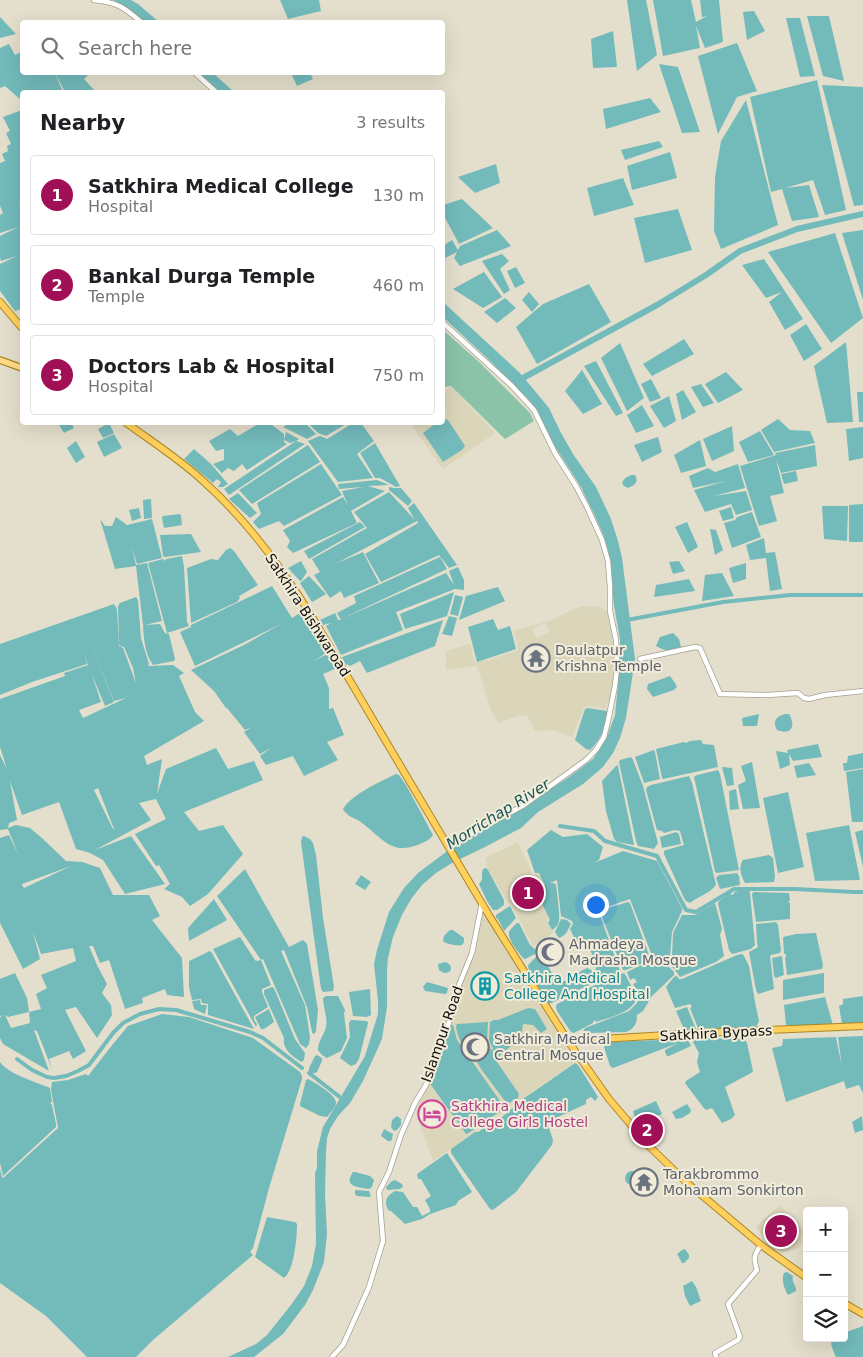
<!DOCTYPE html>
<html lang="en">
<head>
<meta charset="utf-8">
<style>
  body { margin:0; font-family:"DejaVu Sans",sans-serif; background:#f2f2f2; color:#202124 }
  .controls { position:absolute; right:15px; bottom:15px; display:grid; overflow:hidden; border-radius:5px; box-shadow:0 5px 20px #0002 }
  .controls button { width:45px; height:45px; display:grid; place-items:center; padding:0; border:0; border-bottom:1px solid #e0e0e0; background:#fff; color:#202124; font:25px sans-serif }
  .you { position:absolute; left:595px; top:904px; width:18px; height:18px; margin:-12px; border:4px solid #fff; border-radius:50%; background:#1a73e8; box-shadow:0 0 0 8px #1a73e833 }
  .badge { display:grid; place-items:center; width:32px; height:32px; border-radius:50%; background:#a10f56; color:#fff; font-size:16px; font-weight:700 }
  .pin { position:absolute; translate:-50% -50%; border:2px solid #fff; box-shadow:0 1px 5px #0006 }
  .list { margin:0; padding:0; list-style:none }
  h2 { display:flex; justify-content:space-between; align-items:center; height:65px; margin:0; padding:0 20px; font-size:21px }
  h2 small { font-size:16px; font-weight:400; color:#757577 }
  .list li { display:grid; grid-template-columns:32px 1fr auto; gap:15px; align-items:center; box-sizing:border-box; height:80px; margin:0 10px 10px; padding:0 10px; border:1px solid #e0e0e0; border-radius:5px }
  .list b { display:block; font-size:19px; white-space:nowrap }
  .list p { margin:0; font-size:16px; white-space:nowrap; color:#757577 }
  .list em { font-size:16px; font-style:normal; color:#757577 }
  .icon { flex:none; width:28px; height:28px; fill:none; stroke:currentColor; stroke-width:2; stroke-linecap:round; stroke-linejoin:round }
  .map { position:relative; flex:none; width:863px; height:1357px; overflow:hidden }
  .search { position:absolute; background:#fff; box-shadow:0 5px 20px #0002; left:20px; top:20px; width:425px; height:55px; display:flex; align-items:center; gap:12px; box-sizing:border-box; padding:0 18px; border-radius:5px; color:#757577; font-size:19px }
  .panel { position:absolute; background:#fff; box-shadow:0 5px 20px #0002; left:20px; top:90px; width:425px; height:335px; border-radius:5px }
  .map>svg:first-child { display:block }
</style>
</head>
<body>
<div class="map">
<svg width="863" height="1357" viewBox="0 0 863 1357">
  <rect width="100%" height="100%" fill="#e4dfcc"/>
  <g fill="#dbd5ba" fill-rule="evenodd">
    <polygon points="451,386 495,433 443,469 410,423 442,422 443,392"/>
    <path d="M583,606H597L608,611L614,649V680L610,703L607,702L606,709L588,706L584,708L572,737L552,730L537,731L534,730L531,722L527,716L522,715L503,721L499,724L497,722L491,710L477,666L446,670V651L470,644L475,662L489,660L518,650L514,630L531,626L552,620L569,611ZM545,623L550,632L537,638L532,629Z"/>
    <polygon points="518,842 530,868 532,876 539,873 544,885 539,887 543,907 549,920 547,922 553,933 533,946 512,906 506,900 488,869 485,858"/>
    <polygon points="483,912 575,1062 433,1161 416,1113 464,981"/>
    <polygon points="780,1205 807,1235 799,1248 781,1253 755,1227"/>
  </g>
  <polygon fill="#8bc3a8" points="442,329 477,360 530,413 534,421 505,439 451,386 444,387 442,385"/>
  <g fill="#73babb" fill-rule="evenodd">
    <polygon points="113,0 131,0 138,4 159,22 143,22 125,8"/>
    <polygon points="280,0 319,0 321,11 288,19"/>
    <polygon points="627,0 646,0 657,55 637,71"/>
    <polygon points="653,0 691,0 696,22 707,16 702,17 700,0 719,0 723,42 705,48 696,26 700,48 663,56"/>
    <polygon points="754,11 765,31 747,40 743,12"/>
    <polygon points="807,16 829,16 844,81 823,76"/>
    <polygon points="0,17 16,34 0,38"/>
    <polygon points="786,18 800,18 815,76 800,77"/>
    <polygon points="613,31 617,67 593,68 591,39"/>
    <polygon points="737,43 757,91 737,97 718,134 698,56"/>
    <polygon points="9,44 15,55 21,52 22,55 22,72 90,73 84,79 96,92 65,92 55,73 63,92 22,92 22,104 21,100 5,86 0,88 0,48"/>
    <polygon points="659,64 678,67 700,132 682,133"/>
    <polygon points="197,73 213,73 234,92 218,92"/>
    <polygon points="291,73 310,73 313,79 297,86"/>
    <polygon points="817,80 846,210 825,215 813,180 785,188 809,185 819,217 792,221 782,189 771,192 750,97"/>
    <polygon points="822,85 863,87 863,205 854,206"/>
    <polygon points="650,98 661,112 606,129 603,109"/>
    <polygon points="746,100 778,225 721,249 714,231 715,177 721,141"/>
    <polygon points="22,110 22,202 18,205 22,203 22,309 15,311 0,291 0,264 17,256 1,261 0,258 0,236 18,227 0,233 0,215 3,213 0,206 0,163 5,161 2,154 8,151 7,146 11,144 6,133 10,131 3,117"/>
    <polygon points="659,141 663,147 625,160 621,150"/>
    <polygon points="670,152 677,178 632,190 627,166"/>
    <polygon points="496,164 500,183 475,193 458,177"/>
    <polygon points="623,178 634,205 594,216 587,188"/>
    <polygon points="462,199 493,228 459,244 443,214 443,205"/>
    <polygon points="678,209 692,250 645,263 634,218"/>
    <polygon points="497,230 511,246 460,266 454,258 457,252 443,259 443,246 452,240 458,250 460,246"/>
    <polygon points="863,230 863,300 842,233"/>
    <polygon points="835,233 863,318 831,343 768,252"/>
    <polygon points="502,254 509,261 500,269 510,290 504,294 482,261"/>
    <polygon points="764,259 803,319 785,330 769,302 782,292 766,298 742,265"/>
    <polygon points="516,267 525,283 515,288 507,271"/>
    <polygon points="484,272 502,297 483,308 453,289"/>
    <polygon points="589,284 611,322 537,364 516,327 543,304"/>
    <polygon points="529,292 539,304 532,312 522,300"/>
    <polygon points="505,298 516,308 497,323 484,312"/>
    <polygon points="443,302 520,373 549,408 560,431 573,454 596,487 611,519 618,541 622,558 635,659 626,718 620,738 613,753 603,767 583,784 538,812 521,828 485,847 452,863 436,873 422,885 411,899 402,915 393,937 388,958 387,971 387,1007 382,1039 363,1081 350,1103 338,1116 330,1129 327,1138 326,1152 325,1195 327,1234 324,1262 313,1290 305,1305 283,1334 254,1357 228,1357 256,1344 267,1335 291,1305 304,1286 312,1266 316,1244 315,1173 317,1168 317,1151 323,1127 365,1056 378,1014 378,1001 374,964 377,950 389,912 404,888 418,873 446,852 522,808 569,777 593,759 607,737 615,715 620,663 620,640 614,605 608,550 603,534 593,512 581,487 548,436 540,416 530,401 487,358 443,317"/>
    <polygon points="806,324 822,349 804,361 790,335"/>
    <polygon points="684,339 694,354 652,376 643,364"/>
    <polygon points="846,342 853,422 827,423 814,366"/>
    <polygon points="620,343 644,398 627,411 601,358"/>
    <polygon points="596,361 623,413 616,416 584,366"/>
    <polygon points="582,370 602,404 583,414 565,391"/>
    <polygon points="726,372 743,390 718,403 705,384"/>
    <polygon points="651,379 661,398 650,402 641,384"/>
    <polygon points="701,384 714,403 703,407 691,387"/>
    <polygon points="683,390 696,412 682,420 676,394"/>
    <polygon points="857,392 863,392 863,422 859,422"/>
    <polygon points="669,396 676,421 664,428 650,406"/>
    <polygon points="642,405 654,426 636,433 627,415"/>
    <polygon points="443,418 448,420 465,446 462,450 443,462 423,433 436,423 442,422"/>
    <polygon points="778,419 790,430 810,431 815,443 774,452 761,430"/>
    <polygon points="268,422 284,434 284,442 287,444 247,470 242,464 234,471 228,468 222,473 213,464 224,460 224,449 216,451 209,441 230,429 238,436 260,423"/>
    <polygon points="58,423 71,423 74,428 64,433"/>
    <polygon points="109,423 114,433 103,438 98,429"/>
    <polygon points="290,423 305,423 316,434 307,439 283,427"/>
    <polygon points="308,423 348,423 326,436 318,433"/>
    <polygon points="353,423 361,423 374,441 357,454 373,478 338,482 308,441 320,436 327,439"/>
    <polygon points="732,426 734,451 712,461 703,439"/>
    <polygon points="863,427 863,458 849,461 846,429"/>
    <polygon points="760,431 774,455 748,462 739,442"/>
    <polygon points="286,432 299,439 296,441 305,444 229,495 224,489 296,441 290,443 284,440"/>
    <polygon points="114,434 122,448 104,457 97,442"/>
    <polygon points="658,437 662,452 642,462 634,445"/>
    <polygon points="700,440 706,466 681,473 674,455"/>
    <polygon points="76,441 85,457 76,463 67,448"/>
    <polygon points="375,443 400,486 396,487 380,478 375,478 360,453"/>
    <polygon points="308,445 320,462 252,504 239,490"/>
    <polygon points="815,445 817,466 781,473 776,459 784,493 770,496 777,521 759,526 740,466 776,455 775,453"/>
    <polygon points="194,449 211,464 228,484 223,487 218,487 221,482 217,479 213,483 184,459"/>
    <polygon points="321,464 342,495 284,526 279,521 259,529 253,522 261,514 257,503"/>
    <polygon points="738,464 745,488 714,496 746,491 752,510 736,515 731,504 705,512 694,490 726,481 693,488 689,476 708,468 715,472"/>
    <polygon points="796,471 798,481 784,484 781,474"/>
    <path d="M631,475H635C639,482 635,485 628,488L624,486L622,483C624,478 627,477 631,475Z"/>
    <polygon points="377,480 389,485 368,486 385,491 351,511 357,523 293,553 287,547 290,541 283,530 343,497 348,506 342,491 363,487 339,489 338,484"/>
    <polygon points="389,487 394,488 401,488 412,501 408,506 389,490"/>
    <polygon points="389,492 415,520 408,508 414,503 457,565 449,568 439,555 381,582 365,554 418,523 417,521 335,564 363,552 379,583 344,598 341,591 330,598 314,575 320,572 312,559 367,528 354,512"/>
    <polygon points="238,493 257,513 250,518 229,499"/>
    <polygon points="151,499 152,518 144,519 143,500"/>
    <polygon points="863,504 863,542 849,542 849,505"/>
    <polygon points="822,506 848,506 847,541 824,539"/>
    <polygon points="731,507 734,518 723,521 719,511"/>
    <polygon points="139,508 141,518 132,521 129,510"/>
    <polygon points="752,512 761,537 732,548 724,523 735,520 737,517"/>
    <polygon points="180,514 181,516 182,525 164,528 162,518 163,516"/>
    <path d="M116,517L127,525L152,519L162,558L137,564L132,547L136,565L147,563L162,621L145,625L160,624L165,633L169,634L175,659L174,661L153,665C145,654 144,640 143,626L144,625H143L136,566L115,569L100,519L105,526H112Z"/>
    <polygon points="360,522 365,527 309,559 304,551"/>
    <polygon points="687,522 698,547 688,553 675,527"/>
    <polygon points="710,529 716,530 723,550 715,555"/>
    <polygon points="191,534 201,552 165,557 163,556 160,535"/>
    <polygon points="764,538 766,553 775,552 782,589 770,591 766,558 750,560 746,545"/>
    <polygon points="230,548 234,551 258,585 239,596 240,598 237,602 191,623 187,568 211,559 218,560 226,550"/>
    <polygon points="182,556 184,567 187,622 189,626 167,633 148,563 163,559 165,561 166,559"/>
    <polygon points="440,557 447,569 341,619 446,573 454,585 449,571 458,567 464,580 464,590 455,589 396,612 403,630 341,655 326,626 331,623 323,625 320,620 335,613 338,620 341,620 337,613 356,603 354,596"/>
    <polygon points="301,561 307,572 301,581 299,580 288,568"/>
    <polygon points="679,561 685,571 673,574 669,562"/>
    <polygon points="746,563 746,579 733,583 729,568"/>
    <polygon points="722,573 734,596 702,601 705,575"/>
    <polygon points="309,576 326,594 312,602 300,583"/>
    <polygon points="689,579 695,591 654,597 656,585"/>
    <polygon points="272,586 292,618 303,611 326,653 314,661 327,654 335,669 323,674 329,688 329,709 333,708 344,735 327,742 338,760 304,776 293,756 266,765 260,756 271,748 260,754 244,732 252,727 245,730 227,708 226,708 214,691 191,670 244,645 281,624 195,666 180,632 191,627 191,625"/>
    <polygon points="498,587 505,601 459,620 466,596"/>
    <polygon points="454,592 447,616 405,629 400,614"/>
    <polygon points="455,595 463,597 458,616 450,614"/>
    <path d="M136,597L138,600L141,638L149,664L148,666L173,665L184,673L179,676L195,712L204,721L144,756L147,765L162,759L157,794L166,769L216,748L228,769L254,761L263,780L184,812L199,831L223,825L243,854L208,894L190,906L182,897L164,889L170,884L159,865L156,866L135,834L166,819L156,799L139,803L151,820L95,850L131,836L165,884L125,894L103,860L90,853L76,849L59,802L22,815L10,781L17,820L9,823L8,828L16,825L30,828L43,839L66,861L82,862L100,868L113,895H149L160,916L152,920L182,958L184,997L167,995L165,989L142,998L143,1003L125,1009L109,960L100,963L93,946H89L97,965L107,984L102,993L111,1005L112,1015L97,1038L76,1007L65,1010L86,1051L73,1059L69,1051L49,1059L52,1069L37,1031L34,1030L49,1071L3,1044L0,1038V1018L2,1015L0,1016V979L15,973L27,998L29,1012L41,1009L36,994L47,988L41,975L76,961L73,948L41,954L33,932L40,959L23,969L0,923V838L9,835L19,856L8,829L0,830V755L7,769L0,747V699L65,676L64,673L88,665L84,654L87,664L32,682L0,695V644L114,604L117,609L119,646L123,648L136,683L133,668L124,647L120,646L119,644L118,606L120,603ZM88,636L114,701L126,698L83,718L79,710L101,702L92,675L105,706L114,702ZM98,788L114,829H113L94,790ZM71,866L24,888L22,885V884ZM29,1012L30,1023L11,1028L5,1015L8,1017Z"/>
    <polygon points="449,616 457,618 452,636 442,634"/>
    <polygon points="493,619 498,630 510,626 516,649 477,662 468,627"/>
    <polygon points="443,620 435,646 367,673 360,661 350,666 344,663 342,657"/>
    <path d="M673,633L679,639L681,647C671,653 666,651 656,646L660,637Z"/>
    <polygon points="670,676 675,683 677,687 674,690 653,697 647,689 648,684"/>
    <path d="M588,708L607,711C610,722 599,742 590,750L586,749L575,740L585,709Z"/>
    <polygon points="759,714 757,726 743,726 742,718"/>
    <path d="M785,714H789C796,725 792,736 777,730C772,722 776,716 785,714Z"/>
    <polygon points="701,740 703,744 714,745 718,767 663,779 662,778 656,749 684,742 686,743 690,741"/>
    <polygon points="818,744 822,757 793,761 789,754 790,765 780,769 776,751 788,753 787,750"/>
    <polygon points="654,750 655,752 660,779 644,783 635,757"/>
    <polygon points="863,753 863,768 844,771 843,763 847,763 848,756"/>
    <polygon points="631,757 633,760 643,786 658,843 654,849 638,846 636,841 619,762 620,760"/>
    <polygon points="752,762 760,808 743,809 738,785 746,781 741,766"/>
    <polygon points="809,763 816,775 797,778 794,766"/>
    <polygon points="617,765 618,766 634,845 617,842 614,839 606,811 602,781"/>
    <polygon points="722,767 732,768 734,785 727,786"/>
    <polygon points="863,769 863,822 852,822 846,772"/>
    <polygon points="718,770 720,774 739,870 717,873 715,872 714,867 694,777 697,775"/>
    <path d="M396,774L399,775L406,785L433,835C430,840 426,841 420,844C392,856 383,839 362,823C356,818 347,817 343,809C351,795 381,781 396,774Z"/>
    <path d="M689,776L692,783L716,885C709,894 699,896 690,903L686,901L684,898L664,854V851L666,850L684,845L680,831L675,830L664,833L662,831L657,830L646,790L647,787L651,785Z"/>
    <polygon points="736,789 739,809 730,810 729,791"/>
    <polygon points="788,792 804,867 778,873 763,798"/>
    <polygon points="849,825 860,880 815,881 806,833"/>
    <path d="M551,830L563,837L587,834L603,847L599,860L594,863L623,851L657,861L682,908V911L672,932L670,956L667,962L668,966L674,972V975L652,996L643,1011L637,1015C637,1024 634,1029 626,1032L587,1033L583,1031L585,1028L629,1011L637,1003L642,993L640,991L638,993L633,984L637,982L634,978L630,980L627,972L652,960L653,958L630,899L598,910L620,971L618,974L600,982L595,971C599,964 592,955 589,948L580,950L570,929L573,924L572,921L561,916L557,880L550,883H554L556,885C557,893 560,913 559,921C558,926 555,928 552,930L548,923L550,920L543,906L540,889L545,885L539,873H535L527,850Z"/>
    <polygon points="863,830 863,867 855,832"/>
    <polygon points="676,832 679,834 681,844 662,848 660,837"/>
    <polygon points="304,836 310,839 313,843 316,855 323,918 334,987 333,991 323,992 321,989 301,842 302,837"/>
    <path d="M769,855L773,858L775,877L774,882L745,883C741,876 738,867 743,860Z"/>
    <polygon points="245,869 289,947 303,940 307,944 318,1010 316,1031 315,1033 313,1034 312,1032 307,1007 284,950 281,951 305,1005 310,1037 309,1044 306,1048 300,1044 263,959 261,960 271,985 262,989 262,992 268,1007 254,1016 254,1020 257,1024 256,1027 213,949 240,937 255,960 256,961 261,960 217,896"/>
    <polygon points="483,869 486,868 488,870 504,900 504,905 497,910 493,910 487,901 479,884 482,880 482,873"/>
    <polygon points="737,873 739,876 740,885 720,889 716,878 719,875"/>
    <polygon points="361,875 371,882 365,890 355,884"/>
    <polygon points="739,891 749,891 750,893 755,945 751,949 732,954 729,950 718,904 719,901 730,893 732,895 734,894 734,892"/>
    <polygon points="753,892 789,893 790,901 789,901 788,902 790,903 790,919 756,922 752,895"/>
    <polygon points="214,899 227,920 189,941 188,928"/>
    <polygon points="628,902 630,903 650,958 650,960 626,970 623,970 600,912 601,910"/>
    <polygon points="715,903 722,929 720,935 724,956 716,962 680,977 675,970 669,964 672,957 673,933 682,915 695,915"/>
    <polygon points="510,906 516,918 504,931 498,919 496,918 496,915"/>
    <path d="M561,919L567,920L571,924C567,931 567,935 559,938L555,932Z"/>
    <polygon points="776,922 778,925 781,950 780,953 771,955 770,956 774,989 758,994 756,990 749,952 758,947 757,943 756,924"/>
    <path d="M517,923H519L530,945L536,950L535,954L525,959C520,956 507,938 509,932C511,928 515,925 517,923Z"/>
    <path d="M450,930H453L464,938V942L462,945C457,946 446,944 443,941L444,936Z"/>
    <polygon points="816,933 823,965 822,969 787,975 785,957 786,957 786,954 784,954 783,937 796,934"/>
    <polygon points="210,951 212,953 254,1029 208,1015 208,1004 202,1003 201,999 192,1000 189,987 189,961"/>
    <polygon points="742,954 744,956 749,966 755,1002 759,1021 755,1029 752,1029 698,1028 690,1008 692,1007 690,1004 675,1008 666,987 674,977 677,976 679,979 682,979 737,955"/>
    <path d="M537,956H541L543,957L555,979L560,982L565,981L575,974L587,968C593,971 598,973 597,981L549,1004L529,971L528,965Z"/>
    <polygon points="782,956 784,975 776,978 774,976 772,958"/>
    <path d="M445,962C449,963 451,965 451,970C447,974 444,974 439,970L438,964Z"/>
    <path d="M624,973L626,976L637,997C633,1013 610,1017 596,1022L595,1020L593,1022V1023L574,1033L571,1032L557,1011L556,1007L557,1004L597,984Z"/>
    <polygon points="824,973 824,993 783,1000 783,980"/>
    <polygon points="427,982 448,988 447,993 445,994 425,991 423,987"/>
    <path d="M272,987L274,988L295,1039L305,1053L304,1060L301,1062C292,1056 282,1049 284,1038L264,994V990Z"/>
    <polygon points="370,989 371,1015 367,1017 353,1016 349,992"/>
    <path d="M326,996H338L345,1010L344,1014L347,1038L341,1051L327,1058L322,1055L318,1050C318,1041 324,1035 326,1027C328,1018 323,1007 323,998Z"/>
    <polygon points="863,996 863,1024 842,1024 839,1006 843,1004 843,999"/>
    <polygon points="825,997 833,1025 786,1025 784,1005"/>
    <polygon points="200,1000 201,1005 207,1005 205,1014 194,1009 192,1001"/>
    <polygon points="687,1007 696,1029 694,1031 686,1031 684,1029 676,1011"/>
    <polygon points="528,1008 535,1009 547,1029 541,1033 533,1025 523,1024 521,1037 497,1058 489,1040 490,1022 494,1020 498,1020"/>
    <polygon points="269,1009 274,1022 264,1029 261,1029 255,1017"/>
    <polygon points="162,1014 189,1017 253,1038 300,1072 302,1076 302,1079 269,1188 253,1248 250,1252 253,1255 153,1340 136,1357 87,1357 46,1316 0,1283 0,1169 2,1177 3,1178 58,1128 51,1090 52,1082 68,1080 86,1074 88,1076 113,1044 128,1026"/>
    <polygon points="351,1020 367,1021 368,1023 359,1059 356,1064 351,1066 340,1058 350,1037 349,1023"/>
    <path d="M488,1022L487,1044L470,1052C461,1047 457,1035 456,1026L457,1024Z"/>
    <polygon points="450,1025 453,1025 457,1040 505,1108 467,1134 466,1134 429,1082"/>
    <polygon points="863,1036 863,1093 859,1085 846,1089 844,1081 786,1102 772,1048 782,1046 783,1039 836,1037 842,1067 838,1037"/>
    <polygon points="701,1038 743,1039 745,1040 747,1043 753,1071 751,1073 725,1087 735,1115 731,1119 722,1123 712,1108 706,1110 703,1107 685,1083 686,1081 700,1072 697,1062 699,1053 693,1042 694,1040"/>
    <polygon points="683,1039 684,1040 688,1040 691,1046 669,1056 667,1056 665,1052 665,1050 678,1043 613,1068 610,1066 604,1047 606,1044 611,1042"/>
    <polygon points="486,1045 489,1045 490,1049 492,1049 495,1059 519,1094 518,1098 509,1103 505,1101 481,1069 473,1054 474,1052"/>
    <polygon points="317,1055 322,1058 322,1061 317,1072 312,1074 309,1071 309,1068 315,1056"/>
    <path d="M0,1062C8,1074 36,1082 50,1088L52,1102L50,1103L52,1105L56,1124V1127L3,1176L0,1163Z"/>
    <polygon points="575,1063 577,1064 580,1068 598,1097 595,1101 591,1097 586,1100 586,1104 547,1122 553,1140 552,1145 516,1192 493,1210 490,1209 451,1153 451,1149 475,1132 478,1132 486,1126 488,1129 523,1099"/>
    <path d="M308,1079C314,1082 337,1095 336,1103C336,1107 330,1113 327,1117L320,1116L300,1106V1104L306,1080Z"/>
    <polygon points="656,1101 662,1114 639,1124 637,1123 633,1111"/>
    <polygon points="687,1104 691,1110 690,1113 682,1118 676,1119 672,1112"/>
    <polygon points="397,1116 401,1119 401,1125 397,1130 394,1131 391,1127 392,1120"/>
    <polygon points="862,1116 863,1130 855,1133 852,1122"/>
    <polygon points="384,1129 393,1134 392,1139 391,1141 388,1141 381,1136"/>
    <path d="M447,1153L472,1192L458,1201L456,1205L430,1214L422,1219L405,1224L391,1211L388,1210C384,1201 386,1196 395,1191L403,1192L413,1207H417L422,1216L430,1212V1209L425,1200L431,1196L421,1179H418L417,1174Z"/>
    <circle cx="632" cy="1178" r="7"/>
    <path d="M353,1172H355L370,1176L374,1180L372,1187L369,1189C358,1187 343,1187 353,1172Z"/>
    <polygon points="395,1180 402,1184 403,1187 400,1189 387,1190 386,1187 392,1181"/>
    <polygon points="355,1190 369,1191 371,1196 369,1197 357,1196 355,1194"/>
    <path d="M267,1217L295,1222L297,1224C297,1237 294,1271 284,1278L255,1257Z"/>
    <polygon points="685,1249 689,1255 689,1258 684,1263 682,1263 677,1254 682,1250"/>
    <path d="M787,1272L793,1276C791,1282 797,1286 796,1291L788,1295C784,1288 781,1280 784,1273Z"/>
    <polygon points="692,1281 696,1287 701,1301 690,1306 685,1296 683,1286"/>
    <path d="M863,1326V1357H836C830,1343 827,1338 844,1338V1333Z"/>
  </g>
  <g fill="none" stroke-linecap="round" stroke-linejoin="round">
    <g stroke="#73babb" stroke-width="4">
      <polyline points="627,620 723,602 790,595 863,595"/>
      <polyline points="560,826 594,831 605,841 657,856 686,910 696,912 734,889 795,889 854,892 863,892"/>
      <polyline points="17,1059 32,1070 47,1077 54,1078 66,1076 78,1071 89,1065 113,1033 123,1023 140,1014 159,1009 176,1010 250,1032 263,1038 302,1068"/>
      <polyline points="309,1073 345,1101"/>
    </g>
    <polyline stroke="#73babb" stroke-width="6" points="521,379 657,305 706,275 740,251 797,229 863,214"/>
    <g stroke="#a4a08e" stroke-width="6">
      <g id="tertiary">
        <path d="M94,0C117,2 125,8 141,22"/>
        <polyline points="194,72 216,92"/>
        <polyline points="442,322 512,386 534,410 555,453 576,486 587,507 602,540 608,561 610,587 610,611 616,640 617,668 615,686 608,721 604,737 596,750 586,760 524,805 454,843 446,843"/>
        <polyline points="640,659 695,647 700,648 720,694 767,695 798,693 804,698 809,699 825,695 863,691"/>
        <polyline points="332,1357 343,1345 369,1287 383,1241 379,1192 389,1172 401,1135 415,1103 426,1085 435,1059 448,1026 459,985 472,953 482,903"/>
        <path d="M716,1357L715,1353L738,1340L740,1337L728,1304L757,1270C753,1258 754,1255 761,1245"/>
      </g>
    </g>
    <g stroke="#ac8625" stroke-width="8">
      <polyline id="primary" points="0,360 22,368"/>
    </g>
    <g stroke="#ac8625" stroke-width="8">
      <g id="trunk">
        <polyline points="0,302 22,328"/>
        <path d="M125,422C151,441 178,458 202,480C247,520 283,569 314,620L490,917L568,1041L609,1099L649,1146L686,1182L761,1245L807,1278"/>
        <polyline points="568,1041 700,1033 863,1026"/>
        <polyline points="844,1303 863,1314"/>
      </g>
    </g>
    <use href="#tertiary" stroke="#fff" stroke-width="4.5"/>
    <use href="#primary" stroke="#ffdc85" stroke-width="5.5"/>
    <use href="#trunk" stroke="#ffd05c" stroke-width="6"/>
  </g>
  <defs>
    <g id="temple-ring" transform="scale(1.4375)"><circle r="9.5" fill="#f1ecd9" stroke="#6b7280" stroke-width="1.5"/><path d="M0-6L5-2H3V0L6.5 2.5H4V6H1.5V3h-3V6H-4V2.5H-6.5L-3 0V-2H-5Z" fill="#6b7280"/></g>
    <g id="mosque-ring" transform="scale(1.4375)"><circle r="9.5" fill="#f1ecd9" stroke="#6b7280" stroke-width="1.5"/><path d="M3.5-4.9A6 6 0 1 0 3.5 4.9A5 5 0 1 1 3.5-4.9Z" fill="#6b7280"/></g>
    <g id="building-ring" transform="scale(1.4375)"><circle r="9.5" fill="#f1ecd9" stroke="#0f9aa8" stroke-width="1.5"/><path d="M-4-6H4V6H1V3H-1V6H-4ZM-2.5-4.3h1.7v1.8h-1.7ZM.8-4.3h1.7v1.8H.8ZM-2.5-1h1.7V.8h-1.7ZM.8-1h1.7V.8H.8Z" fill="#0f9aa8"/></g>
    <g id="hotel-ring" transform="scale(1.4375)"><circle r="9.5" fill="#f1ecd9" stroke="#d1479c" stroke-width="1.5"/><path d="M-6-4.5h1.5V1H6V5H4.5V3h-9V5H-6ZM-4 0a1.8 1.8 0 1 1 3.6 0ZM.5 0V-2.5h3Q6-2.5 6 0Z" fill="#d1479c"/></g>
  </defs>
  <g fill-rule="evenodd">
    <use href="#temple-ring" x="536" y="658"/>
    <use href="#mosque-ring" x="550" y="952"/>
    <use href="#building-ring" x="485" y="986"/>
    <use href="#mosque-ring" x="475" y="1047"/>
    <use href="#hotel-ring" x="432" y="1114"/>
    <use href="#temple-ring" x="644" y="1182"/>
  </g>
  <g text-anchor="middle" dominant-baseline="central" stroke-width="4" stroke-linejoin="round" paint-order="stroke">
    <g font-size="14" fill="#12100a" stroke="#f1ecd9">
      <text transform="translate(308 615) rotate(57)">Satkhira Bishwaroad</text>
      <text transform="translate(716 1033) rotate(-3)">Satkhira Bypass</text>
      <text transform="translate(442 1034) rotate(-71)">Islampur Road</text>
    </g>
    <g font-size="14" fill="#5b616d" stroke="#f1ecd9" text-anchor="start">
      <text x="555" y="650">Daulatpur<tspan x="555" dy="16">Krishna Temple</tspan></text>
      <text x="569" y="944">Ahmadeya<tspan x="569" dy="16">Madrasha Mosque</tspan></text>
      <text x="494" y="1039">Satkhira Medical<tspan x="494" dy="16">Central Mosque</tspan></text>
      <text x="663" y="1174">Tarakbrommo<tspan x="663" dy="16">Mohanam Sonkirton</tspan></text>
    </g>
    <g font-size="14" fill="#0d838f" stroke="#f1ecd9" text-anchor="start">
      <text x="504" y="978">Satkhira Medical<tspan x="504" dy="16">College And Hospital</tspan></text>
    </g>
    <g font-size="14" fill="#b23c85" stroke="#f1ecd9" text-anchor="start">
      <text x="451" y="1106">Satkhira Medical<tspan x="451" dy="16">College Girls Hostel</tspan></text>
    </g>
    <g font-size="15" font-style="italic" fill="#185657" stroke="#f1ecd9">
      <text transform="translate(498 814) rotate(-32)">Morrichap River</text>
    </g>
  </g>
</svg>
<div class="controls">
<button>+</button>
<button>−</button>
<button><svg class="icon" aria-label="layers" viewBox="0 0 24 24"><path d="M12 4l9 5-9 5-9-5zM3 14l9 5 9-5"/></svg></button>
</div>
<div class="you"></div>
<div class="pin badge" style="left:528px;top:893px">1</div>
<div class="pin badge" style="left:647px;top:1130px">2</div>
<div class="pin badge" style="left:781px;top:1231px">3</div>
<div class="search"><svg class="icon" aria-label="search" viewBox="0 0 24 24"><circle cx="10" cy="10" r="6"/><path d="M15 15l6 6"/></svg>Search here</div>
<section class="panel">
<h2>Nearby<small>3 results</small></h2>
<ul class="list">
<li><span class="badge">1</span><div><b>Satkhira Medical College</b><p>Hospital</p></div><em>130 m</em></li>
<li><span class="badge">2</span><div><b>Bankal Durga Temple</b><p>Temple</p></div><em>460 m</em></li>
<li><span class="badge">3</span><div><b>Doctors Lab &amp; Hospital</b><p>Hospital</p></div><em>750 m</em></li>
</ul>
</section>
</div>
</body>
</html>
